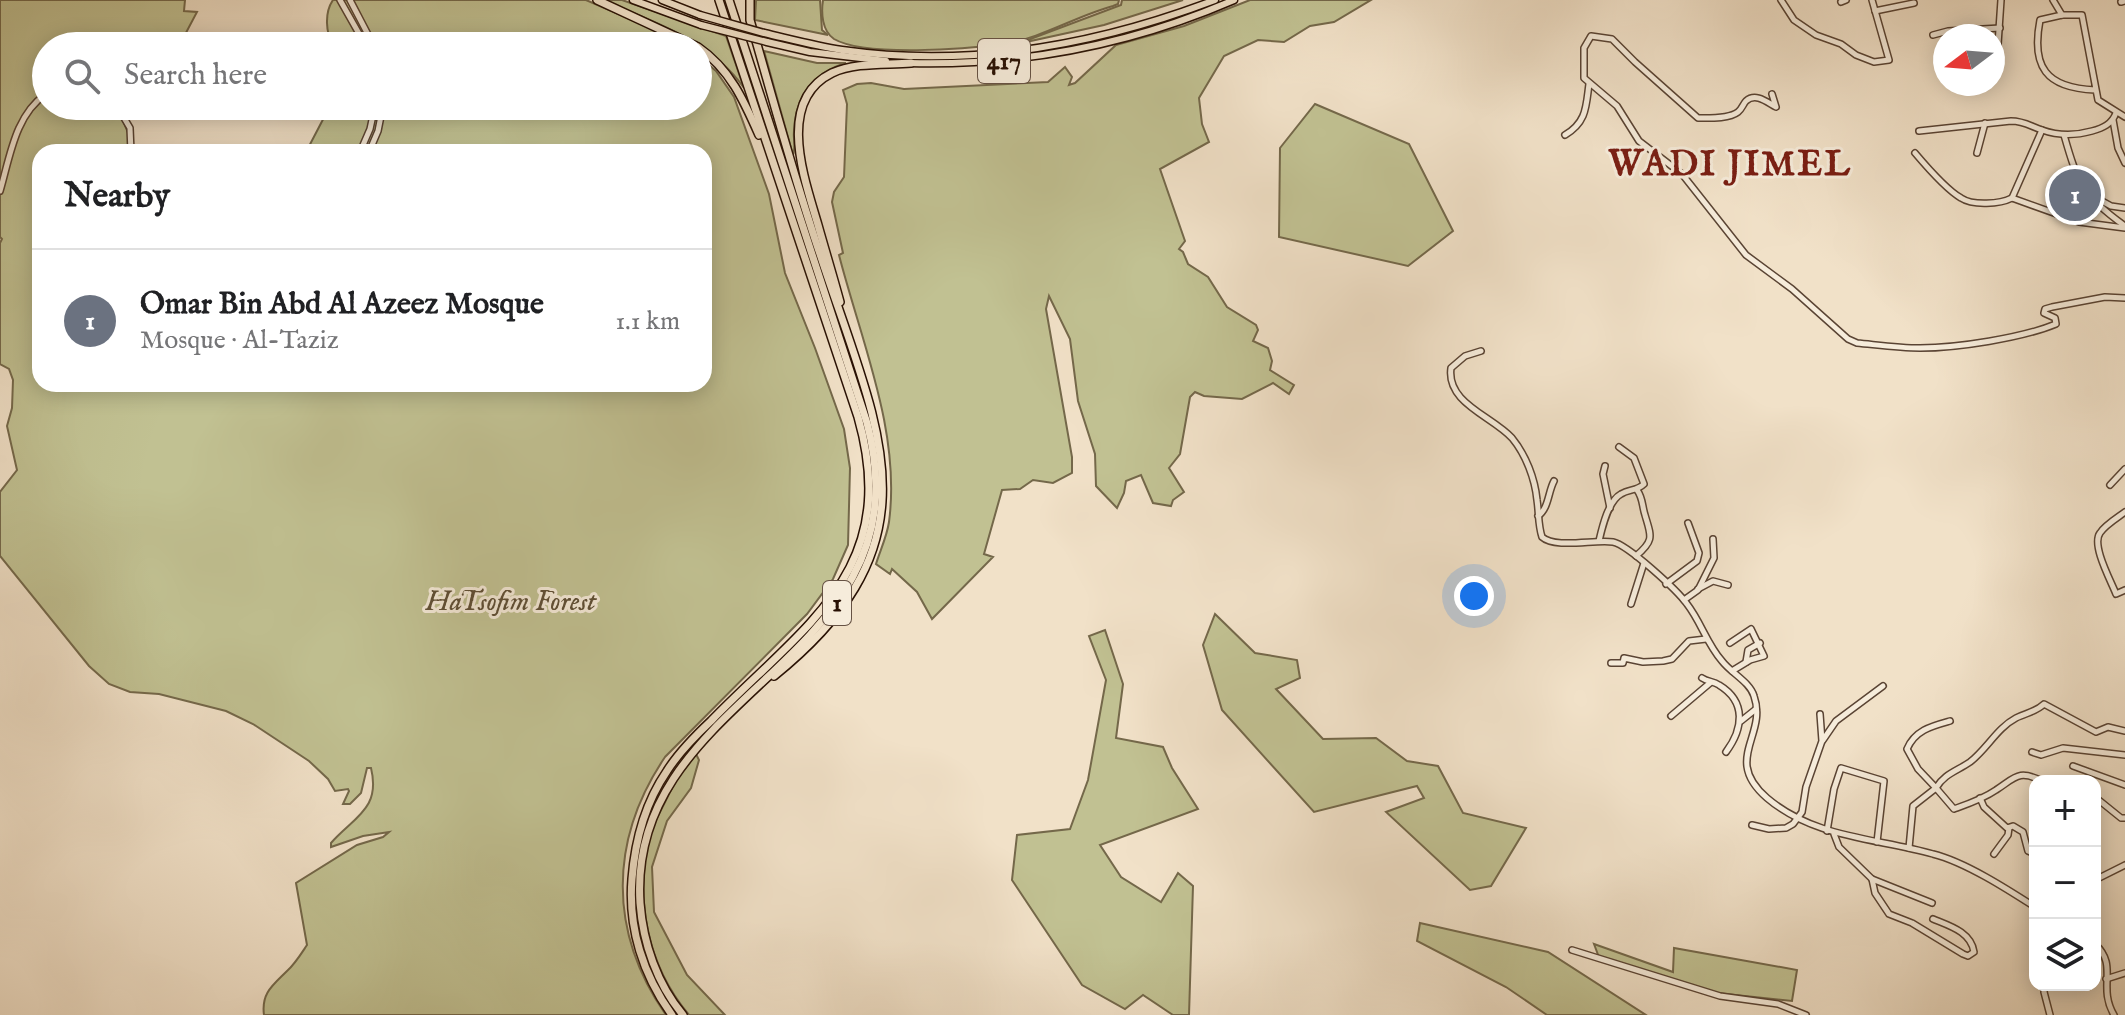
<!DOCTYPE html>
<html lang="en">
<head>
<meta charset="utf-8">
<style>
  body { margin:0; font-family:"IM FELL English",serif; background:#f2f2f2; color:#202124 }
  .controls { position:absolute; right:24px; bottom:24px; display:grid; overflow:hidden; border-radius:16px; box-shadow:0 4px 20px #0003 }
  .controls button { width:72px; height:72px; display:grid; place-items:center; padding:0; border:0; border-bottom:2px solid #e0e0e0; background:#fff; color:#202124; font:40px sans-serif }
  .compass { position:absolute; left:1933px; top:24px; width:72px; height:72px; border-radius:50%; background:#fff; box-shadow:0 4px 20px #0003; rotate:254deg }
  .you { position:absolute; left:1474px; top:596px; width:28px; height:28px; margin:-20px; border:6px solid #fff; border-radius:50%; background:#1a73e8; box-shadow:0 0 0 12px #1a73e833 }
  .badge { display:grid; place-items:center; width:52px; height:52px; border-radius:50%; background:#8f2418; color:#fff; font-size:26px; font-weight:700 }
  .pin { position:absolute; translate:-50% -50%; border:4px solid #fff; box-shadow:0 2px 8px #0006 }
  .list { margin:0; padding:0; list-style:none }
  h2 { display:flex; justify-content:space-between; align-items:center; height:104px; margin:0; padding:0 32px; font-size:34px }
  h2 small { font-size:26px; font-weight:400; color:#757577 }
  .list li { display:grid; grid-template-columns:52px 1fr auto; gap:24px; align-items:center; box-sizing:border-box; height:144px; padding:0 32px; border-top:2px solid #e0e0e0 }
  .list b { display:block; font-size:30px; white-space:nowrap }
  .list p { margin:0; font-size:26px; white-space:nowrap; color:#757577 }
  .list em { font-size:26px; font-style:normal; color:#757577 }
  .icon { flex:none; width:44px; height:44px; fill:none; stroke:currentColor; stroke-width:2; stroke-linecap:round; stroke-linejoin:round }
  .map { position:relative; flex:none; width:2125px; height:1015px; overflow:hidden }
  .search { position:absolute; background:#fff; box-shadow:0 4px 20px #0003; left:32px; top:32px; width:680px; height:88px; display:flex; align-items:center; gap:20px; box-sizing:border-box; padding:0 28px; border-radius:44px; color:#757577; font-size:30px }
  .panel { position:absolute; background:#fff; box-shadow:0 4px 20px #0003; left:32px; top:144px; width:680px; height:248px; border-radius:24px }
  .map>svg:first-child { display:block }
</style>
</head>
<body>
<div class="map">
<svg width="2125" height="1015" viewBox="0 0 2125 1015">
  <rect width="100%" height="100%" fill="#f1e1c8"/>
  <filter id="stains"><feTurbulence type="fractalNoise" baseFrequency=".0025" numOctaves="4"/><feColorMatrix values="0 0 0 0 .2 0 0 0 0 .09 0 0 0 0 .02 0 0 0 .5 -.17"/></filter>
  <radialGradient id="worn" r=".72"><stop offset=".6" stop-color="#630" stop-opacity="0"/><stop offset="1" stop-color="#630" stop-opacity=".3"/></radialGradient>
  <g fill="#c1c192" stroke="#74684a" stroke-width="2">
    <path d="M0,0H185L184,11L197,12L179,46H46V106H117L136,152H40V384H704V152H306L330,106H698V56L716,71L734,97L769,194L785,273L815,348L844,429L850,468L848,545L833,579L807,614L665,757C609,840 608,932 666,1015H264C261,993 273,985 287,971C295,964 301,954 307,945L296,883L357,845L383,837L389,832L363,836L331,847V843C354,817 381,809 371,768H367L361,793L350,804H343L349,791L348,789L335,791L328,779L309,761L253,724L226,711L159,694L130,692L109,684L89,666L0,556V492L17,470L7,426L12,408L13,380L9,369L0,364V243L2,239L0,237Z"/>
    <path d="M333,0H586L658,31L686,46H333C326,33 324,13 333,0Z"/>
    <path d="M603,0H622L726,36L744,88C709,39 656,23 603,0Z"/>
    <polygon points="756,0 820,0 822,30 828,35 755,20"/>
    <path d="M823,0H1119L1118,4L1113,6C1076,16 1042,38 1004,44C968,49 865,57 834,39C822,31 821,13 823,0Z"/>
    <polygon points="1122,0 1183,0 1104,25 1017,44 1121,5"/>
    <path d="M1250,0H1371L1334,22L1310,26L1284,42L1258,40L1224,56L1199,98L1202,124L1209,142L1160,169L1185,241L1179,249L1183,252L1188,264L1208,277L1227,307L1256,325L1258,330L1253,341L1268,348L1272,361L1270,370L1294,385L1289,394L1273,383L1242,399L1204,396L1195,392L1190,397L1180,454L1169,468L1184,492L1173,500L1171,506L1153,503L1141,475L1126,481L1124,493L1117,508L1096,486L1095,454L1078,401L1070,339L1049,296L1046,309L1072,457V473L1053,483L1033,480L1020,489L1002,490L984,554L993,557L932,619L917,592L892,569L890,574L876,564C880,551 887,536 889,522C901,432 861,341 839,255L843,253L832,202L834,192L844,177L847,104L843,90L857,84L871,83L904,89L1048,82L1065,67L1072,77L1069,85L1075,83L1116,45L1184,26Z"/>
    <path d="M764,51L817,63H846C813,73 796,95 794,130C793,139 796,147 793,155Z"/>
    <polygon points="1315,104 1409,144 1453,231 1408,266 1279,237 1280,148"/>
    <polygon points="1215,614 1255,653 1297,660 1300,678 1276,689 1323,739 1376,738 1407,761 1438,766 1463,813 1526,828 1491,886 1470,890 1386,812 1424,798 1417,786 1314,812 1222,710 1203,645"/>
    <polygon points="1105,630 1123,684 1116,738 1163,747 1172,768 1198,809 1100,845 1121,877 1161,902 1178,873 1193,886 1189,1015 1173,1015 1143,995 1125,1009 1082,985 1012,880 1017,835 1070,829 1088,780 1106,680 1089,636"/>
    <path d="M696,754L699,760L691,788L667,821L652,867L654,912L687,975L725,1015H689C647,965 634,898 650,834C653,823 661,811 666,800C675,782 682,768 696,754Z"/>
    <polygon points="1420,923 1548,952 1646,1015 1547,1015 1506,987 1417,941"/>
    <polygon points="1594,944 1673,972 1674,948 1797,970 1792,1001 1698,991 1600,960"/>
  </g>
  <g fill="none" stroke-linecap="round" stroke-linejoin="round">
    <g stroke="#5a4434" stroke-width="8">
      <g id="minor">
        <polyline points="340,0 366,46"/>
        <polyline points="350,0 374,46"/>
        <polyline points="1781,0 1794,20 1816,35 1841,44 1856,55 1874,62 1889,60 1872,0"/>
        <polyline points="2053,0 2062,15"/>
        <polyline points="1841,2 1846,0"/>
        <polyline points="2121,2 2125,1"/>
        <polyline points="1875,11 1914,3"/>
        <polyline points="1933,35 1948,31 2000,28"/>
        <polyline points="1993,59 1997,59 2001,0"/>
        <polyline points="1945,65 1941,66 1945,80"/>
        <path d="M2095,90C2046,88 2031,67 2040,20L2062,15H2082L2098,100L2125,117"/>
        <path d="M1772,94L1776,107C1768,103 1756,92 1746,101C1743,104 1742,109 1738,112C1729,119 1709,118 1698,118L1635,62L1612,39L1591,36L1584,48V78L1617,106L1639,141L1682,174L1746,255L1792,289L1848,339L1857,343C1878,345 1899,348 1920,348C1957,348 2022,338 2056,324L2055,318L2044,313L2045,309L2052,307L2105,297L2125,298"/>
        <polyline points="117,106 130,128 131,152"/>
        <polyline points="2113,120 2118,148 2125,163"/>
        <path d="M1919,131L2011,121C2024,121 2030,126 2042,130C2059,136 2074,136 2092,131C2103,128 2112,124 2116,113"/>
        <path d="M1565,135C1587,122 1586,106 1589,84"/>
        <path d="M2064,135C2078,184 2083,196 2125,226"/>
        <polyline points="360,152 370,129 375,106"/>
        <polyline points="369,152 378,131 383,106"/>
        <path d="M1915,153C1926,166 1947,190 1961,198C1973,206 2000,204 2012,198L2079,222L2125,228"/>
        <polyline points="1977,153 1985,123"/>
        <path d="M0,191C10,157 15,115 46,94"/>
        <polyline points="2089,194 2111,206 2125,208"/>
        <polyline points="2012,198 2042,130"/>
        <path d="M1481,351L1465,356L1451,368C1446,403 1492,416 1512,438C1526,455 1535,479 1537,500C1539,513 1538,525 1542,537C1555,549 1596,539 1613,542C1628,545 1677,590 1687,604C1701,622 1707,644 1722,661C1731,673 1750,682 1754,696C1768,736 1722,759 1767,798C1814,838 1876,838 1933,854C1965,862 2007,889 2035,907"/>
        <polyline points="1605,466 1603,474 1610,508"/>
        <polyline points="2110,485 2125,469"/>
        <path d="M2125,512C2117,518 2105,525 2100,533C2091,545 2111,581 2116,594L2125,590"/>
        <path d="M1538,516C1549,508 1548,492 1554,481"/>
        <path d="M1599,541C1602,528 1608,501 1621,494C1629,489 1637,491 1644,484L1634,458L1619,447"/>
        <path d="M1636,556C1655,540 1651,536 1645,515C1642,506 1643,498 1637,490"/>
        <polyline points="1666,584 1697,561 1699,553 1688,523"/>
        <polyline points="1698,589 1713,581 1728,585"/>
        <polyline points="1684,600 1698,590 1714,558 1713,539"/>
        <polyline points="1631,604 1644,563"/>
        <polyline points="1730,643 1751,629 1764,656 1750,660 1732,671"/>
        <polyline points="1746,662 1748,650 1760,643"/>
        <polyline points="1611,663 1623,663 1624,658 1643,662 1663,661 1672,659 1689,641 1706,639"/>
        <path d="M1702,678C1708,682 1713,681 1719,685C1747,702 1743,729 1726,752"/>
        <polyline points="1671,716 1710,683"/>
        <polyline points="1741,721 1756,709"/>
        <path d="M1950,721C1932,726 1915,730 1907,749L1918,769L1936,788C1944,774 1957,771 1970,762C1987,749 1997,728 2016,718C2026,713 2036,712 2044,704L2096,732L2108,727L2125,731"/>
        <polyline points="1823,740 1836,721 1883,686"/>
        <polyline points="2032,752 2041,755 2063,748 2125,755"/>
        <polyline points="2073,766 2125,785"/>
        <polyline points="2095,797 2121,818 2125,818"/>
        <polyline points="1980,798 1984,807 2007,828 2013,826 2023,832 2028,851 2035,854"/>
        <polyline points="1752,825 1769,829 1786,828 1793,824 1802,812 1806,787 1822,741 1820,714"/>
        <polyline points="1827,831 1834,789 1841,768 1884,781 1877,842"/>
        <path d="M1834,834L1839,847L1872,879L1875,893L1889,914L1912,923L1963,954L1968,956L1974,952C1971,932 1950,926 1933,919"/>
        <path d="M1909,848L1913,806L1936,788L1954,809C1968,804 1983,799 1996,790C2015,778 2018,769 2042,781"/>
        <polyline points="1994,854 2008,835 2009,828"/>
        <polyline points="2095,876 2099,878 2125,865"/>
        <polyline points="1872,879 1932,903"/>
        <path d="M2095,944C2119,966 2097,986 2114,1015"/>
        <polyline points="1572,950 1720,996 1778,1004 1806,1015"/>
        <polyline points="2106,979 2125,973"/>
        <polyline points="2045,985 2044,992 2050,1015"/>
      </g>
    </g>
    <g stroke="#281003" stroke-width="9">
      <g id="major">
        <polyline points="633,0 701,25"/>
        <polyline points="662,0 700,15"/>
        <path d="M764,33C790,39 816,46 842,50C969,68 1097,45 1215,0"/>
        <polyline points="767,42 810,52 886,61"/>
        <path d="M909,63C1023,66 1130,45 1234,0"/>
      </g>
    </g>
    <g stroke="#281003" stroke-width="10">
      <g id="highway">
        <polyline points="597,0 696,46"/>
        <path d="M750,0V20C773,99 794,179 821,257C878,430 943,540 774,676"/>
        <path d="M698,47C730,69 744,101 759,135"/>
        <path d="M840,302C833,276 825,250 818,225C805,180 775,101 832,73C855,62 886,65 911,63"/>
        <path d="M672,1015C643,975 628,928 632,879C635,841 645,803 667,771C679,752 695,736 711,721C805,624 902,571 858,417L719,0"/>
        <path d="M683,1015C657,984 643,943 640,903C626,688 931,664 867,423L729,0"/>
      </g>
    </g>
    <use href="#minor" stroke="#f6ecdb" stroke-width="5"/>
    <use href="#major" stroke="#f1e1c8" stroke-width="6"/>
    <use href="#highway" stroke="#f1e1c8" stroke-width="7"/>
    <g stroke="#281003" stroke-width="9" stroke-linecap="butt">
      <g id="major-bridge">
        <polyline points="700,15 764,33"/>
        <polyline points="701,25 767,42"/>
      </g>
    </g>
    <use href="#major-bridge" stroke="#f1e1c8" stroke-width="6"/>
  </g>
  <g text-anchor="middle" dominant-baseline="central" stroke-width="6" stroke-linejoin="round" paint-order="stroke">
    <g fill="#f6ecdb" stroke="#665244" stroke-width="2">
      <rect x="978" y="39" width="52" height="44" rx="6"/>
      <rect x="823" y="581" width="28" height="44" rx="6"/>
    </g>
    <g font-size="26" font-weight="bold" fill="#281003">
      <text x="1004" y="61">417</text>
      <text x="837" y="603">1</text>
    </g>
    <g font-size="28" font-style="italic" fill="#5e4e35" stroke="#f6ecdb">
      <text x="511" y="602">HaTsofim Forest</text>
    </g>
    <g font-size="36" font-weight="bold" letter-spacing="2" fill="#7a1f14" stroke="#f6ecdb">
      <text x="1730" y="165">WADI JIMEL</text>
    </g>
  </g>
  <rect width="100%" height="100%" filter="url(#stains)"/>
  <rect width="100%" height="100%" fill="url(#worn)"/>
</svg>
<div class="controls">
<button>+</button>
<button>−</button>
<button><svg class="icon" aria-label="layers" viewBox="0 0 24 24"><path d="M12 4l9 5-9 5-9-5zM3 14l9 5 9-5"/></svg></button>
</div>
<svg class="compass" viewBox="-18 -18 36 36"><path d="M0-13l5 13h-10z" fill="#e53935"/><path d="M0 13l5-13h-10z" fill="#757577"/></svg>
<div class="you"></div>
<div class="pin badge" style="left:2075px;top:195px;background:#6b7280">1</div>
<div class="search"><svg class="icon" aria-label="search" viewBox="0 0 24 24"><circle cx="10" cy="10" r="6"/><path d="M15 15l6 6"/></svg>Search here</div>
<section class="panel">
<h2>Nearby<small></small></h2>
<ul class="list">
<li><span class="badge" style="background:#6b7280">1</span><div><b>Omar Bin Abd Al Azeez Mosque</b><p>Mosque · Al-Taziz</p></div><em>1.1 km</em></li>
</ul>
</section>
</div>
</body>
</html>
